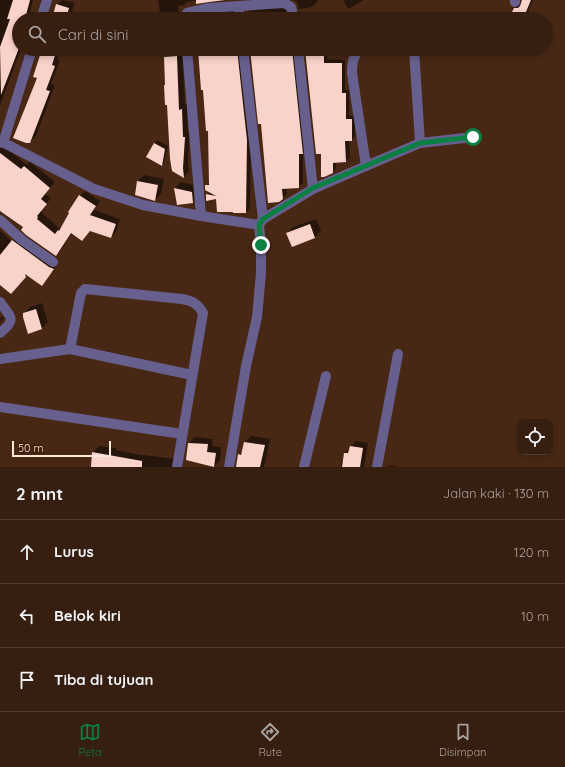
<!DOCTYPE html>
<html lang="id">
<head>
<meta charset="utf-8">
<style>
  body { margin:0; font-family:Quicksand,sans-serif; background:#412b1e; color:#f1f3f6 }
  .controls { position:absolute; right:12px; bottom:12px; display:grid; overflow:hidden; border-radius:8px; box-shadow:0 2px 6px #0003 }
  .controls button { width:36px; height:36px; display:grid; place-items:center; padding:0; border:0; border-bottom:1px solid #503c30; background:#361e10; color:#f1f3f6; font:20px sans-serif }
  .scale { position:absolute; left:12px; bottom:10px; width:99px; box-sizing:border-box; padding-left:4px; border:2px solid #fde8dc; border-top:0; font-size:11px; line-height:14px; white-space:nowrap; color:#fde8dc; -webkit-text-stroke:3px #3d1e0b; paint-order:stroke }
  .stop { position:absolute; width:12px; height:12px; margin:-9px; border:3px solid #0b8043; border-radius:50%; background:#fff }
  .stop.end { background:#0b8043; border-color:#fff; box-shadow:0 1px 4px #0008 }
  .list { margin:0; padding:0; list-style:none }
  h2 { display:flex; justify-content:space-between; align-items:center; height:52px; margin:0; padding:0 16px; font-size:17px }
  h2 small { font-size:13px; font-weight:400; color:#aaa29f }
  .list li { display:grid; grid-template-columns:26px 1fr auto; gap:12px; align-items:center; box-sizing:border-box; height:64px; padding:0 16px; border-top:1px solid #503c30 }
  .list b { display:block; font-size:15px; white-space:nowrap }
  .list em { font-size:13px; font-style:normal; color:#aaa29f }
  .icon { flex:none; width:22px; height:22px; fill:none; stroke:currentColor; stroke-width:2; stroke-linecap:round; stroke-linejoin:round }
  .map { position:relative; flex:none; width:565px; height:467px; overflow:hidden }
  .search { position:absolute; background:#361e10; box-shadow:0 2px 6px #0003; left:12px; right:12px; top:12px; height:44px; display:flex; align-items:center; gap:10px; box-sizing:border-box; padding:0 14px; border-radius:22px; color:#aaa29f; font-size:15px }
  .sheet { height:244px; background:#361e10 }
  nav { display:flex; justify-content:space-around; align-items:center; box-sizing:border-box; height:56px; border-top:1px solid #503c30; background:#361e10; font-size:11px; color:#aaa29f }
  nav a { display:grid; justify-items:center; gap:2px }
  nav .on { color:#0b8043 }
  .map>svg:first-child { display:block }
</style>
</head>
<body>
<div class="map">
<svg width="565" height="467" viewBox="0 0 565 467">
  <rect width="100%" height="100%" fill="#482815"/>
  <g fill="#0007">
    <polygon points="0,0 33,0 28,19 19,19 19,49 21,49 0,105"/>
    <polygon points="62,0 75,3 69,19 53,19 57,5"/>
    <polygon points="158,0 197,0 187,2 184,5 178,6 179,19 161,19"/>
    <polygon points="293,0 318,0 318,1 312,7 299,9 297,2"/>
    <polygon points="343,0 364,0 348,9"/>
    <polygon points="523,0 533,0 528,12 523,18 514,9 522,2"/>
    <polygon points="287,6 291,19 247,19 247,13 251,8"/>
    <polygon points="237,10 240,19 197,19 201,14"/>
    <polygon points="43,49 60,49 57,59 60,60 51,84 55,85 36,136 30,142 38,78"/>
    <polygon points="165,49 182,49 185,104 187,104 188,132 190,132 188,161 189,171 184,177 166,84"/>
    <polygon points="199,49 241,49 251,135 250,208 246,212 234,212 217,198 207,195 210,192 206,186 210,182 209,130"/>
    <polygon points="251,49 297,49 307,149 303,152 303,183 298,187 286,188 287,194 282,199 262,123"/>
    <polygon points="305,49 327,49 327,59 345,60 345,90 349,90 349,116 355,116 355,136 352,140 349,140 350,158 346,161 336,162 336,168 333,172 322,153"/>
    <polygon points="157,140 168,146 164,162 162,165 147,156"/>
    <polygon points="0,143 27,165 30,162 55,182 45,194 51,198 41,211 43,212 42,213 60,229 80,196 85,191 100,201 94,210 120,219 116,232 111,237 91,230 82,240 72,233 61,250 56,255 24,227 3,212 0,213"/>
    <polygon points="144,175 164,179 161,194 155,200 136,195 138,181"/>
    <polygon points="181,182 198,186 199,196 193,202 178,204 175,188"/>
    <polygon points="316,219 321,231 315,237 293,246 287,233 293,227"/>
    <polygon points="0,230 12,242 18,235 58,264 42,285 27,275 16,287 0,283"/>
    <polygon points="42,303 48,322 42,328 29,332 24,313 30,307"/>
    <polygon points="6,316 0,322 0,318"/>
    <polygon points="251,436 270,439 264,467 237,467 239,455 243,450 245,442"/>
    <polygon points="195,437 213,439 212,446 221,447 220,460 214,466 189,443"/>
    <polygon points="356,441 368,443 364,467 341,467 341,462 344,460 345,453"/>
    <polygon points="99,446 116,448 116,450 135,454 176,459 175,467 93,467 93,452"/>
    <polygon points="390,465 398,467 388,467"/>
  </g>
  <g fill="#f9d2ca">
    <polygon points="13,0 30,0 25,19 19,19 19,48 1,95 0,47 10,19 7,19"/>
    <polygon points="196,0 225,0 209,2 196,4"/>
    <polygon points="522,0 531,0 523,19 511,14 514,8 518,8 520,6"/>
    <polygon points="56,4 69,8 66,19 52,19"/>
    <polygon points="226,13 227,19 196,19 196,18 210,14"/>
    <polygon points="42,49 57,49 52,65 55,66 46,90 50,91 30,143 26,143 13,138 37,78 33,77"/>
    <polygon points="198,49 237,49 247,140 246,213 233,213 233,212 217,212 216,199 206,201 206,194 216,196 205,190 205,185 209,185 208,131 206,131 203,90 201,90"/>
    <polygon points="250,49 292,49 303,154 299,154 299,188 282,189 283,199 279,202 268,203 261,124 258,124"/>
    <polygon points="305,49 324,49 324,63 342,63 342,93 346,93 346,119 352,119 352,141 345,141 346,162 333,163 333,173 324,177 321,177 321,154 316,154"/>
    <polygon points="177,56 179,110 182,109 183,137 185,137 183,168 184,178 172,171 170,159 167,105 165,105 164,85 165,85 164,57"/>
    <polygon points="154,143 165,149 162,166 146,157"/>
    <polygon points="0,153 21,169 24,166 50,188 41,199 47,204 37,216 38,217 37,219 55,234 58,230 59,231 69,213 68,212 79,195 96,206 90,215 116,224 111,238 90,231 82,241 71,233 56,256 26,235 21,230 23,227 0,211"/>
    <polygon points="137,181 158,185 155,201 135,195"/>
    <polygon points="174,188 192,192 193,203 177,205"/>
    <polygon points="310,224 315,238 292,247 286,233"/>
    <polygon points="12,240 49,267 54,269 42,286 25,274 26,277 11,294 0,285 0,255"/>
    <polygon points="36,309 42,329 28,334 23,317 23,313"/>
    <polygon points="244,442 265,445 260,467 236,467 238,454 241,455"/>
    <polygon points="188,443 208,444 207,452 216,453 214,467 186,460"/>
    <polygon points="350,446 363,448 360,467 342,467 344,453 348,453"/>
    <polygon points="92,452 142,461 142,467 91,467"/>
  </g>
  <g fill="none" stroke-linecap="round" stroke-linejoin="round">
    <g stroke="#67608e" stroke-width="10">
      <polyline points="515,2 515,0"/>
      <polyline points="238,6 240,19"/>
      <polyline points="41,19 47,0"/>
      <polyline points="184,19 187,13 209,8 284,3 291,7 294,19"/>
      <polyline points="187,49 201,216"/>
      <polyline points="243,49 263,219"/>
      <polyline points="298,49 313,189"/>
      <polyline points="414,49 420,143"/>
      <polyline points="0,141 94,189 143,205 201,216 259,225 261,245 261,273 257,317 246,366 229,467"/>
      <polyline points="3,143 32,49"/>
      <polyline points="366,166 420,143 473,137"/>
      <polyline points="0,220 22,240 53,262"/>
      <path d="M259,225L263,219L313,189L366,166L352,73C352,63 353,56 360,49"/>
      <path d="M0,302C11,318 17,319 0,333"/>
      <path d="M70,349L81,293L85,289L182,299C193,301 198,304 203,313L177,467"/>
      <polyline points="0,359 70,349 192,375"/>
      <polyline points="0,407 182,434"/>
      <polyline points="304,467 326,376"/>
      <polyline points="377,467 398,354"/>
    </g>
  </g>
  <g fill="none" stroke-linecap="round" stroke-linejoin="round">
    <polyline stroke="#0b8043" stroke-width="5" points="261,245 259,225 263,219 313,188 420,143 473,137"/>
  </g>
</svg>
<div class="controls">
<button><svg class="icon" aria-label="locate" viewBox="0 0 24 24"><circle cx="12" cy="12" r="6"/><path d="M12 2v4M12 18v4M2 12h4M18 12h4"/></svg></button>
</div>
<div class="scale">50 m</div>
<div class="stop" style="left:473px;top:137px"></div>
<div class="stop end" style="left:261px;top:245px"></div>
<div class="search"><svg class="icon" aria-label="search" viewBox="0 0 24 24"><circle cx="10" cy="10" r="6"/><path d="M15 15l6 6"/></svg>Cari di sini</div>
</div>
<section class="sheet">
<h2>2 mnt<small>Jalan kaki · 130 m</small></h2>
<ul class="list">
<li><svg class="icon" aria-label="ahead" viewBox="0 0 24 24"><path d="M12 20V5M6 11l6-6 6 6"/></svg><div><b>Lurus</b></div><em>120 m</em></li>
<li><svg class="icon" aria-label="left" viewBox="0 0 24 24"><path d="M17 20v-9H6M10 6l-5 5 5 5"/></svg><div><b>Belok kiri</b></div><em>10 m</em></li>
<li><svg class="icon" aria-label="arrive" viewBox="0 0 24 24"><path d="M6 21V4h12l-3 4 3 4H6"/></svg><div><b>Tiba di tujuan</b></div></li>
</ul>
</section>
<nav>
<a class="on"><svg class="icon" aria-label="map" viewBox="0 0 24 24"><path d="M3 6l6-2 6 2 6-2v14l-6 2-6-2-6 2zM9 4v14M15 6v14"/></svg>Peta</a>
<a><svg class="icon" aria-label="directions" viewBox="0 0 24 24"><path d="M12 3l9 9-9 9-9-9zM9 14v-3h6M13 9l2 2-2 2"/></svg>Rute</a>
<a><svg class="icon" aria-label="saved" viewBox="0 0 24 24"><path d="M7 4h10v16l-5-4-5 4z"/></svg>Disimpan</a>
</nav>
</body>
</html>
